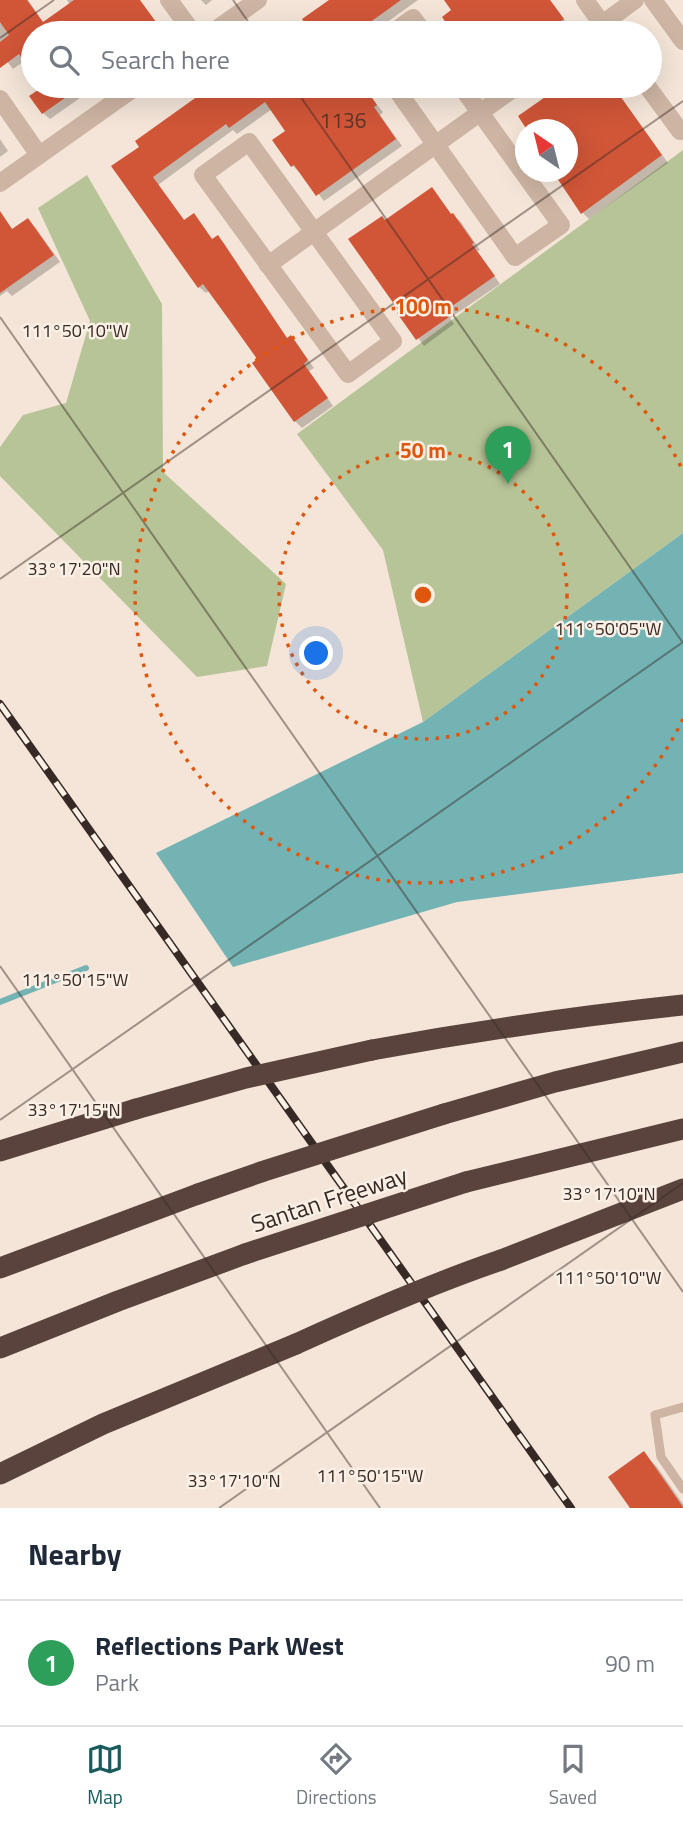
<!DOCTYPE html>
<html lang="en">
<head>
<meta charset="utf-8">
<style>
  body { margin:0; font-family:"Titillium Web",sans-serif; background:#f6f6f7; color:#1f2937 }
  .compass { position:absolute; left:515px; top:119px; width:63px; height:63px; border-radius:50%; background:#fff; box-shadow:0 7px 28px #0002; rotate:325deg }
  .you { position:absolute; left:317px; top:654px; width:24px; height:24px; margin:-18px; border:5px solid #fff; border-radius:50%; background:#1a73e8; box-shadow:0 0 0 10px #1a73e833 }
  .badge { display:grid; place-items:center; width:46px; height:46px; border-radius:50%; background:#175b5c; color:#fff; font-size:23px; font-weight:700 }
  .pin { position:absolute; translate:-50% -58px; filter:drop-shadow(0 2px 4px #0008) }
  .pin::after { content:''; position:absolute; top:37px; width:24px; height:21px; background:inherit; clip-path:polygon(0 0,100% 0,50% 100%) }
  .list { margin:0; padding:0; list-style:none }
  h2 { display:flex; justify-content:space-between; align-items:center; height:91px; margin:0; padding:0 28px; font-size:30px }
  h2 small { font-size:23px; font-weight:400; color:#747a83 }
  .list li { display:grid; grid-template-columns:46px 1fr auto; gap:21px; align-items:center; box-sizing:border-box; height:126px; padding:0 28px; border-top:2px solid #e0e1e3 }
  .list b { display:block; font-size:26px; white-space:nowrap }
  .list p { margin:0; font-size:23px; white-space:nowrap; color:#747a83 }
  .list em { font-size:23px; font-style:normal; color:#747a83 }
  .icon { flex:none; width:38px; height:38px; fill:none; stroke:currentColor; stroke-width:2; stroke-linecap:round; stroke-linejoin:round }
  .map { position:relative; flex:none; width:683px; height:1508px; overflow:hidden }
  .search { position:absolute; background:#fff; box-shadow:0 7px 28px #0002; left:21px; right:21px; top:21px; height:77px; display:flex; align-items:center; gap:18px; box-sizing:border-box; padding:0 24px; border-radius:38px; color:#747a83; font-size:26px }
  .sheet { height:217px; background:#fff }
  nav { display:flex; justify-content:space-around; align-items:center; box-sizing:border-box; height:98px; border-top:2px solid #e0e1e3; background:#fff; font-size:19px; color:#747a83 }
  nav a { display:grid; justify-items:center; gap:4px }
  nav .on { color:#175b5c }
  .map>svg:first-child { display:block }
</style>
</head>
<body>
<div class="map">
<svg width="683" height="1508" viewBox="0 0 683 1508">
  <rect width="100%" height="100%" fill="#f4e5d8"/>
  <g fill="#b7c497">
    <polygon points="683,150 683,533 423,722 383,550 297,434"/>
    <polygon points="87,175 162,304 163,472 286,584 267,666 197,677 0,476 0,447 23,415 66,403 90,321 38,208"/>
  </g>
  <polygon fill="#74b3b3" points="683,533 683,873 457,902 233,967 156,853 423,722"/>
  <g fill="#0003">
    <polygon points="0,0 28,0 44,24 70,5 67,0 139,0 164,33 33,33 33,71 26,60 13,69 0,52"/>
    <polygon points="201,0 212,0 206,5"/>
    <polygon points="332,0 418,0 372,33 307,33 312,30"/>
    <polygon points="446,0 550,0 569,26 559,33 455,33 444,17 453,10"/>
    <polygon points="44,86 97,86 50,119 43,113"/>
    <polygon points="215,86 340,86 346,94 358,86 362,86 383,112 380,115 402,146 324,201 301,171 299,172 293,166 288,131 272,109 237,134 233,130 158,185 185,221 213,240 217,237 224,243 288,340 297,344 314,368 309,371 333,406 302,428 295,421 254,363 259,360 210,290 206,293 199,287 113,166 141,147 137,142"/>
    <polygon points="563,86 613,86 668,163 589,219 583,213 555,172 568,172 568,130 520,117"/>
    <polygon points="0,139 8,151 0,157"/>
    <polygon points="432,190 452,215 460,221 480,250 477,251 500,284 450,318 454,324 424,346 399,313 402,311 386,222"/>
    <polygon points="3,218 13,230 28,220 35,227 60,262 12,296 7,291 0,296 0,220"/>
    <polygon points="644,1454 657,1467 683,1504 683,1508 632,1508 611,1477"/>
  </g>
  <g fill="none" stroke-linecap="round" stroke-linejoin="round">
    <polyline stroke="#74b3b3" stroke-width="6" points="0,1002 86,968"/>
  </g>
  <g fill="#d15638">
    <polygon points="0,0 27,0 43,22 74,0 140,0 164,33 33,33 33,74 19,54 0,68 0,42 9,35 0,22"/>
    <polygon points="329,0 401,0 355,33 312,33 302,19"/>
    <polygon points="444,0 550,0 564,19 544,33 453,33 442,17 451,10"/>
    <polygon points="44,86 82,86 42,114 29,96"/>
    <polygon points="212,86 332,86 340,97 355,86 364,86 377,105 374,107 396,139 316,196 294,165 291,167 272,140 285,131 265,102 229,128 226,124 153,177 184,220 194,213 212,239 218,235 287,338 291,335 308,360 304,364 328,398 294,422 252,363 257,359 230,321 203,284 198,288 111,166 139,147 135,141"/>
    <polygon points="561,86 613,86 662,155 581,214 553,172 568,172 568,130 527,130 518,116"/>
    <polygon points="432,187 451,214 453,213 474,243 472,244 495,276 445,311 449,317 416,340 397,313 399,311 348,239 382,216 385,220"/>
    <polygon points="0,211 12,229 28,218 54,255 0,293"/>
    <polygon points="644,1451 683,1507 683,1508 630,1508 608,1477"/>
  </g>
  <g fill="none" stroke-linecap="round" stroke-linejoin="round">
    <polyline stroke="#cdb4a3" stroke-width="9" points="683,1407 655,1415 661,1457 683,1489"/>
    <g stroke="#cdb4a3" stroke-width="18">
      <polyline points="169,0 193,33"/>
      <polyline points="585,0 607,31"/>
      <polyline points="653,0 683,41"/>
      <polyline points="211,33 258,0"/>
      <polyline points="392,33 413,18 424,33"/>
      <polyline points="590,33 635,0"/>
      <polyline points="394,86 515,257 561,225 461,86"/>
      <polyline points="647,86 680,131 683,129"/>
      <polyline points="0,99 39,155"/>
      <polygon points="249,142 393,341 348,374 203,175"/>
      <polyline points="0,183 137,86"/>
      <polyline points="268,265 517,86"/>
    </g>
    <g stroke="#59433c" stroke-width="21">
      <path d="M372,1050C475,1031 579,1016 683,1005"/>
      <polyline points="444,1114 555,1082 683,1052"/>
      <polyline points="0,1151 136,1109"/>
      <polyline points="466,1182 683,1129"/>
      <polyline points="501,1260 683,1189"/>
      <polyline points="0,1268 198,1194"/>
      <polyline points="0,1348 118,1301 245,1254"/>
      <polyline points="0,1474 103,1424 296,1344"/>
    </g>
    <g stroke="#372a26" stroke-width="8">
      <polyline id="rail" points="0,704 571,1508"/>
    </g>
    <use href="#rail" stroke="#fbf0e5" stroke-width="5" stroke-dasharray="16" stroke-linecap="butt"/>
    <g stroke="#59433c" stroke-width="21">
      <polyline points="136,1109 246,1078 372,1050"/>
      <polyline points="198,1194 264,1171 444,1114"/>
      <polyline points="245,1254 466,1182"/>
      <path d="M296,1344C364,1313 431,1284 501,1260"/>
    </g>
  </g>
  <path fill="none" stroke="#372a26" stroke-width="2" stroke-opacity="0.45" d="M233,0L256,33M0,38L54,0M293,86L683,643M0,317L683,1292M0,579L683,101M0,966L380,1508M0,1120L683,642M219,1508L683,1183"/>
  <g fill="none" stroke="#df570d" stroke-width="3.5" stroke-dasharray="3.5 7">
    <circle cx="423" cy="595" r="144"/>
    <path d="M683 719A288 288 0 1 1 683 471"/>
  </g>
  <g text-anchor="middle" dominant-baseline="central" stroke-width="5" stroke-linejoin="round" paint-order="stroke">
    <g font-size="21" fill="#5e352a">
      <text x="343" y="120">1136</text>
    </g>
    <g font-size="24" fill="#372a26" stroke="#fbf0e5">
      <text transform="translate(329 1199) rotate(-18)">Santan Freeway</text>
    </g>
  </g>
  <g font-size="18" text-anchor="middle" fill="#372a26" stroke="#fbf0e5" stroke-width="5" stroke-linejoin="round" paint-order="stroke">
    <text x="75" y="337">111°50'10"W</text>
    <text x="74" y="575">33°17'20"N</text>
    <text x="608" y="635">111°50'05"W</text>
    <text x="75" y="986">111°50'15"W</text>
    <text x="74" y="1116">33°17'15"N</text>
    <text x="609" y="1200">33°17'10"N</text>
    <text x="608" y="1284">111°50'10"W</text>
    <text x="370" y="1482">111°50'15"W</text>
    <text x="234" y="1487">33°17'10"N</text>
  </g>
  <circle cx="423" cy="595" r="10" fill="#df570d" stroke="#fbf0e5" stroke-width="3.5"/>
  <g font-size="21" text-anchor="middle" font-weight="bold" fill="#df570d" stroke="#fbf0e5" stroke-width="5" stroke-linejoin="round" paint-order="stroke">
    <text x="423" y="314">100 m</text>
    <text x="423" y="458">50 m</text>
  </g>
</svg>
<svg class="compass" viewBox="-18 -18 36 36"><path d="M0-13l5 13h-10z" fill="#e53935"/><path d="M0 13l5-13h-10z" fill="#747a83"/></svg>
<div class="you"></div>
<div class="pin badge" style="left:508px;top:484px;background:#2e9e5b">1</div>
<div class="search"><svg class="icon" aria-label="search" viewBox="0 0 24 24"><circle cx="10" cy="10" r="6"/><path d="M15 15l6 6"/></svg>Search here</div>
</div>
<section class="sheet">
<h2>Nearby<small></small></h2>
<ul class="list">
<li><span class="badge" style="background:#2e9e5b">1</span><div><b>Reflections Park West</b><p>Park</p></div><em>90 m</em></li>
</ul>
</section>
<nav>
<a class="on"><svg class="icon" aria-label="map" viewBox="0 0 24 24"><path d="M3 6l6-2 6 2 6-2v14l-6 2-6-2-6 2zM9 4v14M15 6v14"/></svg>Map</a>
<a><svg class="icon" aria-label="directions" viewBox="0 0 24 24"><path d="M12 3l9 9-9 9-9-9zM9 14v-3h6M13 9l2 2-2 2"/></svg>Directions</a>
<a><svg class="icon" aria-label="saved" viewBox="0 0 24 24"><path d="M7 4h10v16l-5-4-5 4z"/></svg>Saved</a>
</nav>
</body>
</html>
